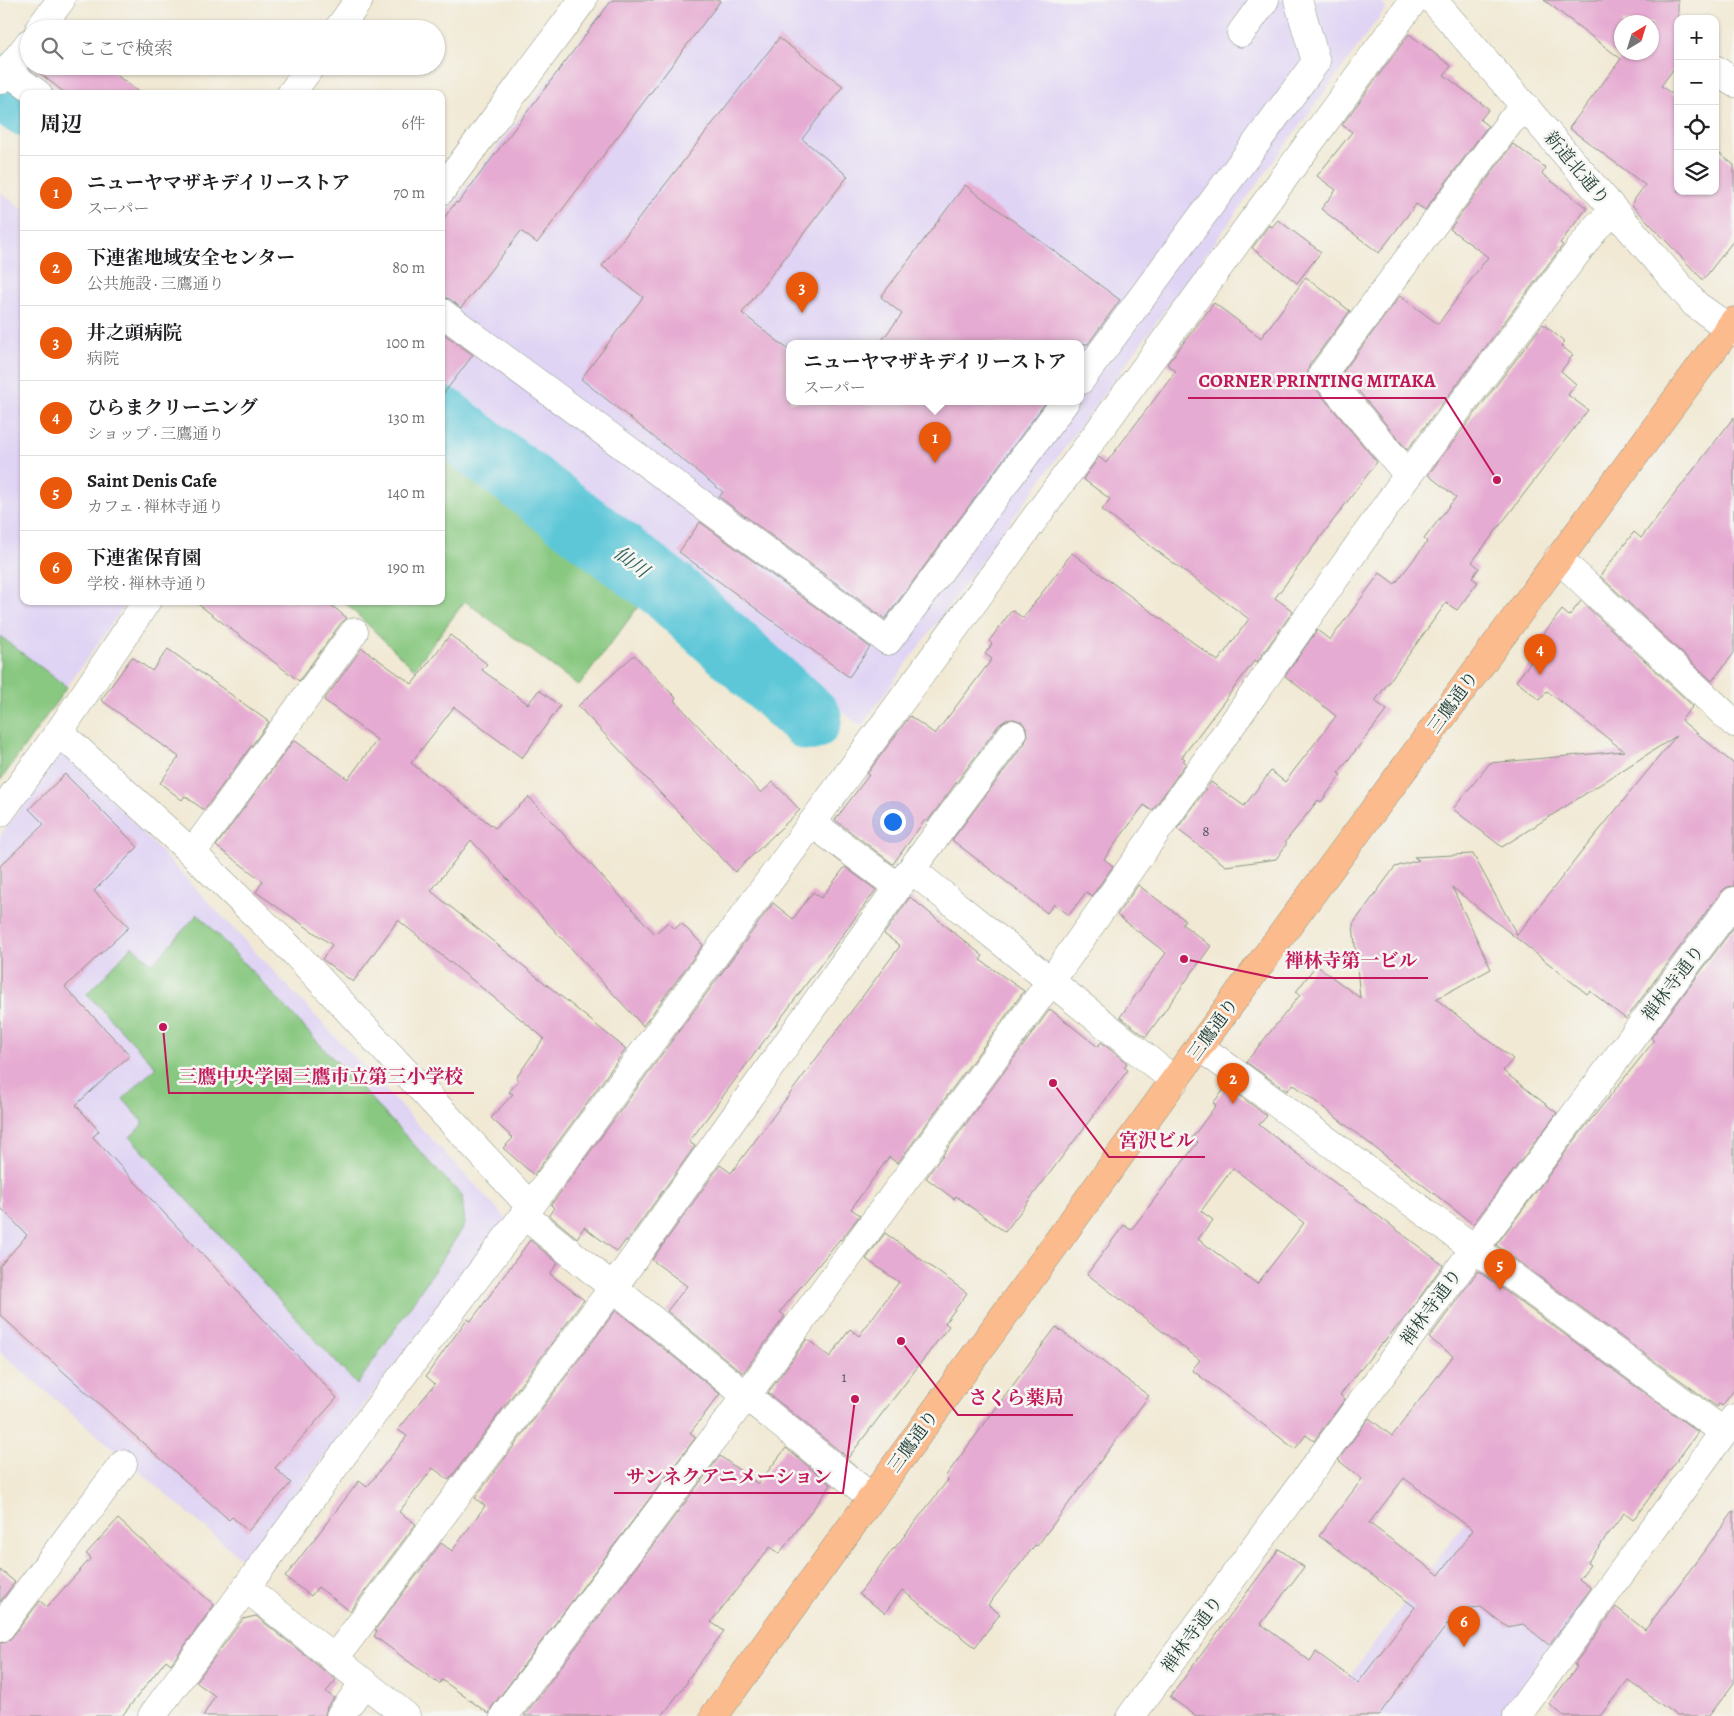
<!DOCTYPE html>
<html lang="ja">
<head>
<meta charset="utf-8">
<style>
  body { margin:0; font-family:Alegreya,"Noto Serif JP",serif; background:#f6f6f6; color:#202124 }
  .controls { position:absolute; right:15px; top:15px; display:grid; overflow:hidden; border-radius:10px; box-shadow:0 1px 4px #0004 }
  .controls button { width:45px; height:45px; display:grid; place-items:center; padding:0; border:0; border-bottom:1px solid #e0e0e0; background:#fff; color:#202124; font:25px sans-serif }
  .compass { position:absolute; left:1614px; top:15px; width:45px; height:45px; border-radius:50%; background:#fff; box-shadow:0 1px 4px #0004; rotate:38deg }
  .you { position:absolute; left:892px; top:821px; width:18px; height:18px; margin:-12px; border:4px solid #fff; border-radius:50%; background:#1a73e8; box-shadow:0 0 0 8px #1a73e833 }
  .badge { display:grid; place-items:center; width:32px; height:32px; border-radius:50%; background:#ea580c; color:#fff; font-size:16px; font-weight:700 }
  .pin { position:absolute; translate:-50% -41px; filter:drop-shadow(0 1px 2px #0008) }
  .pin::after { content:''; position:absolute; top:26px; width:18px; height:15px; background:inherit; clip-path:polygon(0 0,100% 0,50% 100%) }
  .popup { position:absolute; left:786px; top:340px; width:298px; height:65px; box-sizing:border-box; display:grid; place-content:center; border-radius:10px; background:#fff; filter:drop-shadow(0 1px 4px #0005); font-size:16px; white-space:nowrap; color:#757577 }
  .popup b { font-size:19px; color:#202124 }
  .popup::after { content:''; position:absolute; left:50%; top:100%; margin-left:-10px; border:10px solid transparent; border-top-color:#fff }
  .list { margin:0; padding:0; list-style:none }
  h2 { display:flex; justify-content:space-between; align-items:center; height:65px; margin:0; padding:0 20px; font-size:21px }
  h2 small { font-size:16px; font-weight:400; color:#757577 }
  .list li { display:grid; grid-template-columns:32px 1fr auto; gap:15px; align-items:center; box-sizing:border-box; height:75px; padding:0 20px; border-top:1px solid #e0e0e0 }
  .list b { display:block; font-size:19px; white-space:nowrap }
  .list p { margin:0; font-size:16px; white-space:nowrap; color:#757577 }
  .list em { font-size:16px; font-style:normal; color:#757577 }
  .icon { flex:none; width:28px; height:28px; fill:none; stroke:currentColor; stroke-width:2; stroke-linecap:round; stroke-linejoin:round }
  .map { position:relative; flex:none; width:1734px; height:1716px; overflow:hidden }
  .search { position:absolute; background:#fff; box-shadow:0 1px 4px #0004; left:20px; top:20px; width:425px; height:55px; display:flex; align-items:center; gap:12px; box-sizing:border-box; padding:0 18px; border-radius:28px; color:#757577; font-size:19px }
  .panel { position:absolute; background:#fff; box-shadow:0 1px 4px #0004; left:20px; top:90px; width:425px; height:515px; border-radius:10px }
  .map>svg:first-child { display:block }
</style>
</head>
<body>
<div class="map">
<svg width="1734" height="1716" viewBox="0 0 1734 1716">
  <rect width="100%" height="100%" fill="#f6f6f2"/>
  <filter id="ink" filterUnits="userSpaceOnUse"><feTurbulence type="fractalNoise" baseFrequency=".02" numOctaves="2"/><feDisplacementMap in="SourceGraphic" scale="10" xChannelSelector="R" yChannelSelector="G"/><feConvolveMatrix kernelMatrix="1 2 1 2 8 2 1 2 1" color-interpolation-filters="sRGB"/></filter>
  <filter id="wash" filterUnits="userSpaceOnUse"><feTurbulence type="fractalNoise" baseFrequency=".0096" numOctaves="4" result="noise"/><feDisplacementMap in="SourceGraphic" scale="20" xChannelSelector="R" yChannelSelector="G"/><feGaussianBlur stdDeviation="1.12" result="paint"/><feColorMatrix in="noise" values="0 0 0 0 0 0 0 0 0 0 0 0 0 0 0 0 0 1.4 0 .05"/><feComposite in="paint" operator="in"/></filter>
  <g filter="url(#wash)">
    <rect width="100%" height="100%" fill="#f1e9d4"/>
    <g fill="#e0d4f4" fill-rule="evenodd">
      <path d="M610,0H1380L1386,8L861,726L441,407V220ZM790,344H1080V402H790Z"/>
      <polygon points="0,192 24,210 24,601 128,601 0,781"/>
      <polygon points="64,749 507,1219 244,1561 0,1352 0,836"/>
      <polygon points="1471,1514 1590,1603 1505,1716 1370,1716 1338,1692"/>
    </g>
    <g fill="#88c880" stroke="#54825a">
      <polygon points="441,434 650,591 579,686 465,601 414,669 343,601 441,601"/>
      <polygon points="0,636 67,687 0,781"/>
      <polygon points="198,914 462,1196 465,1225 357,1385 130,1137 144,1123 123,1099 156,1067 87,994 132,946 152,964"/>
    </g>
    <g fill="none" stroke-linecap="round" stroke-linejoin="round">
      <g stroke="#5dc7d8" stroke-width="64">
        <polyline points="0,86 24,104"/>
        <polyline points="441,418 668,590 810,719"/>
      </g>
    </g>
    <g id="blocks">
      <g fill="#e6abd2" fill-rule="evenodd">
        <polygon points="612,0 721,0 537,243 521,231 461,308 450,299 441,297 441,222 456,202 458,203"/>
        <path d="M1544,0H1678V63L1661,86L1678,98V191H1715V150L1734,165V240L1703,280L1631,204L1645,185L1569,128L1621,59ZM1622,22H1652V52H1622Z"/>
        <polygon points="1409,34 1451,66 1444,75 1489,109 1480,120 1488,126 1425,210 1416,204 1379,253 1321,209 1336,190 1317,176 1352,132 1342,125"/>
        <polygon points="779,38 843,86 802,139 848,176 742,313 790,351 790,402 1046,402 885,619 719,497 723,492 581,379 643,297 602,266"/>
        <polygon points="31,66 105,66 141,94 66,94"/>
        <polygon points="1513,144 1546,168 1542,174 1587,208 1560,243 1563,245 1407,450 1343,372 1400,296 1438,324 1488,257 1450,229"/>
        <polygon points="965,185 1120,300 1088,344 879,344 902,314 881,297"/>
        <polygon points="1278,220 1321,252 1297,283 1252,248 1269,225 1272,227"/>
        <polygon points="1306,277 1350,311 1310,364 1308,370 1308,377 1311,383 1377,462 1275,598 1293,611 1257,662 1255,660 1182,757 1185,759 1183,761 1186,763 1152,811 1144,805 1104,859 1113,866 1092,896 1086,892 1069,915 1054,904 1047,913 952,840 1025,743 1027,736 1026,728 1022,722 1014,719 1006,720 999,725 927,822 925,820 893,864 835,820 869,775 867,774 910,716 935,734 992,659 985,654 992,644 989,641 1012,610 1023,618 1072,553 1218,661 1249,619 1102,510 1110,499 1083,479 1099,457 1106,463 1176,371 1167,364 1214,303 1261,338"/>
        <polygon points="1543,324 1564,341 1561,346 1573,355 1561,371 1576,384 1568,395 1588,410 1472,562 1479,568 1472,578 1478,582 1457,610 1446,603 1375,701 1387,710 1338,773 1341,775 1321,802 1318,800 1286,841 1286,845 1276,859 1226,866 1177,829 1211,782 1244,806 1271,771 1285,782 1336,716 1285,676 1317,630 1330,640 1380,573 1395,584 1427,542 1424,539 1456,497 1428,475"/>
        <polygon points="441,332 473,355 441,397"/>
        <polygon points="1734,417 1734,653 1712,681 1600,576 1634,532 1641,538"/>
        <polygon points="700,522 870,647 849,677 679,552"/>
        <polygon points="194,601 326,601 347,618 341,623 299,681"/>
        <polygon points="1581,601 1693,706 1681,720 1734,764 1734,886 1727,887 1721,892 1626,1019 1590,991 1587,994 1452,887 1491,969 1436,999 1513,1059 1503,1071 1557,1113 1473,1224 1293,1084 1287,1091 1246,1062 1300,995 1296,992 1316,965 1360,998 1353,924 1395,867 1419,860 1414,857 1473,854 1517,935 1580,854 1676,736 1502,847 1453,809 1490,763 1624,751 1547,691 1540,700 1516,681 1544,645 1538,641 1562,610 1569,616"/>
        <polygon points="450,635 487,664 482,670 528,704 539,690 560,706 522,758 454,707 411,763 495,828 529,797 655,934 668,922 675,929 681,923 703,945 643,1026 471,840 431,891 626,1049 534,1175 503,1148 513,1138 491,1118 513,1094 509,1092 519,1080 516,1078 544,1038 398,920 353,982 322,959 332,945 256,892 263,881 216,846 294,740 348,779 377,740 324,700 362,648 412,684"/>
        <polygon points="168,649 269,722 204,810 185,796 182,800 160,783 179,757 101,700 132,657 152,671"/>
        <polygon points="634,655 676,698 674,700 761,793 773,782 800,810 735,872 578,706"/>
        <polygon points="65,774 138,847 94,891 129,927 65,987 130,1055 76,1105 99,1131 93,1137 337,1398 275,1468 291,1483 248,1531 232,1517 229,1520 0,1315 0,1266 27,1235 0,1207 0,866 44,824 29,809"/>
        <polygon points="845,867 876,890 689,1142 695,1146 627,1241 626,1240 617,1252 584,1227 577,1238 549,1215 554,1208 551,1205 773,903 793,919 813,892 821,898"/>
        <polygon points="1138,885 1185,920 1182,924 1211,946 1146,1037 1120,1017 1166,953 1117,915"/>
        <polygon points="910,897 983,956 980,960 1024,991 900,1160 897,1163 889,1157 851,1209 860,1215 841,1240 840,1239 780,1312 785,1316 743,1373 667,1311 687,1286 652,1260 720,1165 731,1173 900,946 884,934"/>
        <polygon points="1734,927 1734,1390 1722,1406 1719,1404 1717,1407 1496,1245 1581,1132 1654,1041 1651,1038"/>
        <polygon points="1050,1009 1098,1047 1101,1042 1127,1063 1124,1067 1128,1070 1005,1232 956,1196 954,1199 926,1178"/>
        <path d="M1227,1086L1267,1116L1259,1125L1443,1265L1404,1319L1382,1344H1381L1340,1395L1345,1399L1314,1441L1306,1435L1295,1449L1192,1370L1200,1360L1087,1274L1124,1225L1131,1230L1198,1142L1192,1138L1216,1105L1213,1103ZM1233,1168L1304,1223L1257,1284L1198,1239L1213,1220L1201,1211Z"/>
        <polygon points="885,1233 967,1293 945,1323 949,1326 848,1458 768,1393 807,1339 830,1357 850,1329 859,1336 899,1282 866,1259"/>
        <polygon points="530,1240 558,1263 550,1274 584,1300 449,1480 433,1468 399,1512 416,1524 350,1611 318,1587 311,1596 285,1577 359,1481 367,1487 407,1436 398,1430 435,1384 426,1376 467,1319 471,1321"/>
        <path d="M1478,1271L1698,1432L1633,1520L1624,1513L1587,1563L1590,1565L1579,1579L1591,1588L1549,1645L1523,1624L1507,1627L1481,1607L1459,1609L1378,1716H1196L1170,1697L1279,1549L1304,1567L1261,1624L1310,1661L1316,1652L1358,1683L1415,1607L1319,1536L1362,1479L1338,1460L1369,1418L1392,1436L1453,1356L1429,1338ZM1404,1478L1473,1530L1439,1575L1369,1523Z"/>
        <polygon points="616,1310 720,1394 690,1433 696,1437 492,1707 489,1714 442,1680 439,1684 374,1636 377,1631 375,1630 441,1543 452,1551 485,1506 475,1498"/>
        <polygon points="1056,1327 1149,1396 1037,1546 1035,1545 988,1605 1000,1614 975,1647 902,1590 885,1613 859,1594 893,1549 894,1549 948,1480 945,1477"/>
        <polygon points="786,1448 831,1485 779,1554 770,1547 711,1622 724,1631 687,1680 688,1681 662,1716 524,1716 720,1456 758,1484"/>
        <polygon points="1734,1511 1734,1683 1709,1716 1677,1716 1628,1680 1600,1716 1564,1716 1549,1704 1577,1667 1574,1665 1616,1607 1645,1630"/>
        <polygon points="118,1519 214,1605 171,1664 166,1660 122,1716 0,1716 0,1643 7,1642 12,1637 40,1601 47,1607 91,1558 86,1554"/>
        <polygon points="0,1570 15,1582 0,1602"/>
        <polygon points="256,1616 336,1680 326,1692 334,1698 327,1707 325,1716 203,1716 215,1696 196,1682 243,1619"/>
      </g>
    </g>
  </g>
  <g filter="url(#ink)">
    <use href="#blocks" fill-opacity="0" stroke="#889384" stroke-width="1"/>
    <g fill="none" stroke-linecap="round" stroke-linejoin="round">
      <g stroke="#889384" stroke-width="29">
        <g id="minor">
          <polyline points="1433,0 1695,304 1734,332"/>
          <polyline points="39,29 61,0"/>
          <polyline points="338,29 359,0"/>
          <polyline points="1241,33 1265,0"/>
          <polyline points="1715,69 1734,83"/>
          <polyline points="7,71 38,94"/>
          <polyline points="0,80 29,43"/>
          <polyline points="291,94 311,66"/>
          <polyline points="441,191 583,0"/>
          <polyline points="441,312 888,641 1065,402"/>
          <polyline points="1080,381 1316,62 1298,0"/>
          <polyline points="1408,475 1323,373 1510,122 1526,107"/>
          <polyline points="1558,558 1734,723"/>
          <polyline points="59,732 192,853 295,953 530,1206 524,1215 872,1498"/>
          <polyline points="0,813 59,732 147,601"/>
          <polyline points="812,823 898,887"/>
          <polyline points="192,853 354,632"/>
          <polyline points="912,870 1175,1081"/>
          <polyline points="1200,1047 1724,1432"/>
          <polyline points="246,1588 406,1716"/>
          <polyline points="0,1628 123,1464"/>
          <polyline points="334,1659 613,1288 898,887 1012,734"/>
          <polyline points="152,1716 365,1425 524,1215 812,823 1414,0"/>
          <polyline points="340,1716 364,1683"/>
          <polyline points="504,1716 746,1396 1051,981 1408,475 1598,225 1615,213"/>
          <polyline points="1131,1716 1475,1248 1734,901"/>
          <polyline points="1517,1716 1734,1418"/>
        </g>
      </g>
      <g stroke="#889384" stroke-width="29">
        <polyline id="major" points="714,1716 1165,1093 1734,321"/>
      </g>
      <use href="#minor" stroke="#fff" stroke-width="28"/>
      <use href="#major" stroke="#fbbb8d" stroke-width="28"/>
    </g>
  </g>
  <g text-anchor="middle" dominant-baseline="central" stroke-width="5" stroke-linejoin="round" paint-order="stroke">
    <g font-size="15" fill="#51585c">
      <text x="1206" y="831">8</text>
      <text x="844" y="1377">1</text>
    </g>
    <g font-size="18" fill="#1f3d34" stroke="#f6f6f2">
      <text transform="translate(1577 168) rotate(50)">新道北通り</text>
      <text transform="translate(1453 702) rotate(-54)">三鷹通り</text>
      <text transform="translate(1673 983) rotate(-53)">禅林寺通り</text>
      <text transform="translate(1213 1029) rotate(-54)">三鷹通り</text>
      <text transform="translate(1431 1307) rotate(-54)">禅林寺通り</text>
      <text transform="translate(913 1441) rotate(-54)">三鷹通り</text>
      <text transform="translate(1192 1634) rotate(-54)">禅林寺通り</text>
    </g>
    <g font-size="19" font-style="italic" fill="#2e605d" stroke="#f6f6f2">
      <text transform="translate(631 562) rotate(37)">仙川</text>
    </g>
  </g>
  <path fill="none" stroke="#c2185b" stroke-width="2" d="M1497 480L1445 398H1188M1184 959L1275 978H1428M163 1027L169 1093H474M1053 1083L1109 1157H1205M901 1341L958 1415H1073M855 1399L843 1493H614"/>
  <g fill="#c2185b" stroke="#f6f6f2" stroke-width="2">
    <circle cx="1497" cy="480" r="5"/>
    <circle cx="1184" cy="959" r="5"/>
    <circle cx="163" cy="1027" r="5"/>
    <circle cx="1053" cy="1083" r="5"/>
    <circle cx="901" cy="1341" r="5"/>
    <circle cx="855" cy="1399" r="5"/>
  </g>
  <g font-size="19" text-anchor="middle" font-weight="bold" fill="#c2185b" stroke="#f6f6f2" stroke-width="5" stroke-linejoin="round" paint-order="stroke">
    <text x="1317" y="387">CORNER PRINTING MITAKA</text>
    <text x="1351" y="967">禅林寺第一ビル</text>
    <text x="321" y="1083">三鷹中央学園三鷹市立第三小学校</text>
    <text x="1157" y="1147">宮沢ビル</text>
    <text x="1016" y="1404">さくら薬局</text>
    <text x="729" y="1483">サンネクアニメーション</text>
  </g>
</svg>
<div class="controls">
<button>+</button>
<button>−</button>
<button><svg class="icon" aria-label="locate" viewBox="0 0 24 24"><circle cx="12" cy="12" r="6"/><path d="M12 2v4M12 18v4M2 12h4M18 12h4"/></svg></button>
<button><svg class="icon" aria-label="layers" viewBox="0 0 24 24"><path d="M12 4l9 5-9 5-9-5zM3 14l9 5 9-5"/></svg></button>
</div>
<svg class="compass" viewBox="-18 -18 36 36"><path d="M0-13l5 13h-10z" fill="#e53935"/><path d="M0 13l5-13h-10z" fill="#757577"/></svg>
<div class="you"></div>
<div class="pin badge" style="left:935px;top:463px">1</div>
<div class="popup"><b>ニューヤマザキデイリーストア</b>スーパー</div>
<div class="pin badge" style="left:1233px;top:1104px">2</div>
<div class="pin badge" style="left:802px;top:313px">3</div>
<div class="pin badge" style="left:1540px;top:675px">4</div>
<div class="pin badge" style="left:1500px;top:1290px">5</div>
<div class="pin badge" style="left:1464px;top:1647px">6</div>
<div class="search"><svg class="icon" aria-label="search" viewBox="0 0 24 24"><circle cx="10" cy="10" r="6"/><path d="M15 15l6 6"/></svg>ここで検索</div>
<section class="panel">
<h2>周辺<small>6件</small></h2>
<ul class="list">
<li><span class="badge">1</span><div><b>ニューヤマザキデイリーストア</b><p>スーパー</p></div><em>70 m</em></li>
<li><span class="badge">2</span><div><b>下連雀地域安全センター</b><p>公共施設 · 三鷹通り</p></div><em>80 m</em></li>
<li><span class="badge">3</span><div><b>井之頭病院</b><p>病院</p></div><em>100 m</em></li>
<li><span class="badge">4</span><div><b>ひらまクリーニング</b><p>ショップ · 三鷹通り</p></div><em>130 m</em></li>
<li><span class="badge">5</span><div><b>Saint Denis Cafe</b><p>カフェ · 禅林寺通り</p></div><em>140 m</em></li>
<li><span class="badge">6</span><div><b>下連雀保育園</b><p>学校 · 禅林寺通り</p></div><em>190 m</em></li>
</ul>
</section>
</div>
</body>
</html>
